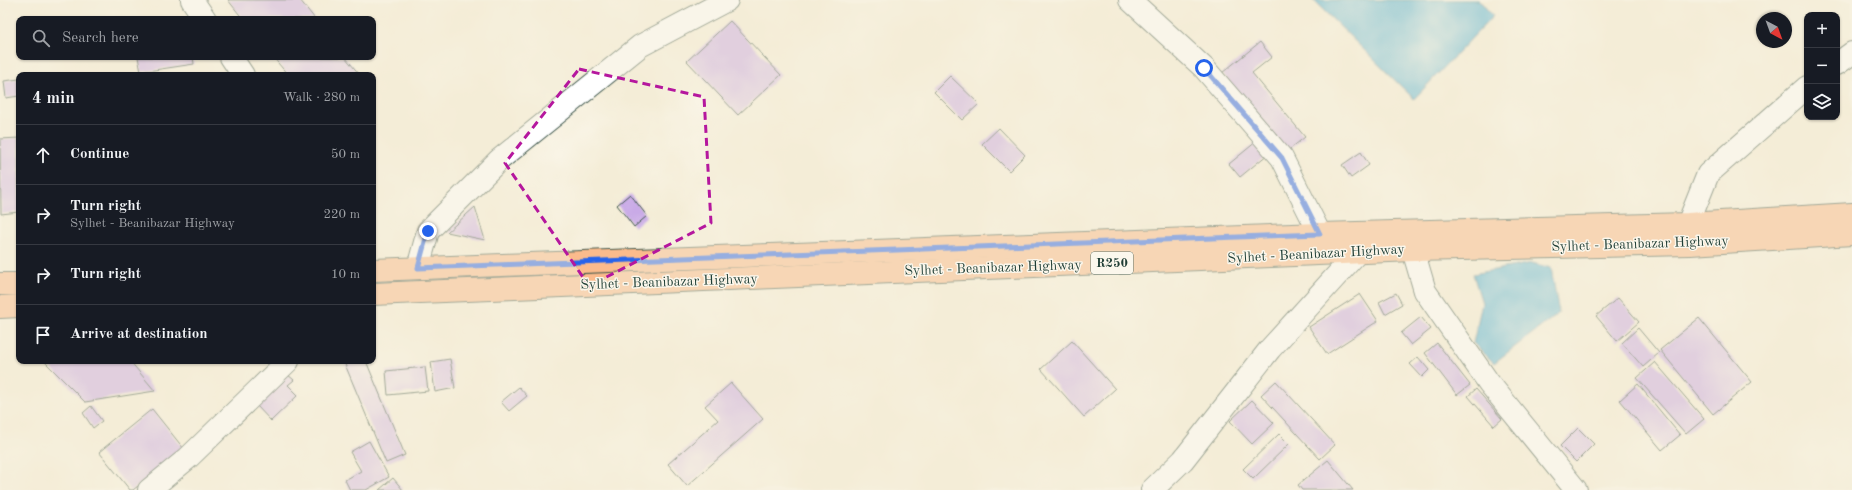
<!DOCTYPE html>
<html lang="en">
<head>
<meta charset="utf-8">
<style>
  body { margin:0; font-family:"Old Standard TT",serif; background:#242831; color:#f1f3f6 }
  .controls { position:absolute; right:12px; top:12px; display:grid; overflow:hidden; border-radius:8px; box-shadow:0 1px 3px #0004 }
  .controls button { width:36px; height:36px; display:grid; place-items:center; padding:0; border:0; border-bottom:1px solid #363941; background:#171b24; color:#f1f3f6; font:20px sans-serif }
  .compass { position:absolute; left:1756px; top:12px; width:36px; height:36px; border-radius:50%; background:#171b24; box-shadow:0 1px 3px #0004; rotate:139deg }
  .stop { position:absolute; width:12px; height:12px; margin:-9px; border:3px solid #2563eb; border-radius:50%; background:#fff }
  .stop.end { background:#2563eb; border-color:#fff; box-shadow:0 1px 4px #0008 }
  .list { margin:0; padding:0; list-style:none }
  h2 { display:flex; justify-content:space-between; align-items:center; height:52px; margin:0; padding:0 16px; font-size:17px }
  h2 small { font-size:13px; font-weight:400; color:#9ea1a6 }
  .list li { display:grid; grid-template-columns:26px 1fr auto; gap:12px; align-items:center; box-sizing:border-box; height:60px; padding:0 16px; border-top:1px solid #363941 }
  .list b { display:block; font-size:15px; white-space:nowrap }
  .list p { margin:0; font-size:13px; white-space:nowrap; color:#9ea1a6 }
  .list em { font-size:13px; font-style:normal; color:#9ea1a6 }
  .icon { flex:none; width:22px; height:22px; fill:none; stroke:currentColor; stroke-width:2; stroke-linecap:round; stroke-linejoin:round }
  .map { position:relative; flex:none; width:1852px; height:490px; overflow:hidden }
  .search { position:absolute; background:#171b24; box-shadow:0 1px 3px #0004; left:16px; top:16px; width:360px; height:44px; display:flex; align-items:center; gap:10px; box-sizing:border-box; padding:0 14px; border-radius:8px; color:#9ea1a6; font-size:15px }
  .panel { position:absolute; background:#171b24; box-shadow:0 1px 3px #0004; left:16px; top:72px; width:360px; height:292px; border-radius:8px }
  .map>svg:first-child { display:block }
</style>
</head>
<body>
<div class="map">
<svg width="1852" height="490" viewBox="0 0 1852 490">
  <rect width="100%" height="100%" fill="#fbf7ec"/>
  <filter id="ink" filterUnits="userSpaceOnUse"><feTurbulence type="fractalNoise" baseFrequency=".025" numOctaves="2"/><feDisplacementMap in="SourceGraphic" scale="8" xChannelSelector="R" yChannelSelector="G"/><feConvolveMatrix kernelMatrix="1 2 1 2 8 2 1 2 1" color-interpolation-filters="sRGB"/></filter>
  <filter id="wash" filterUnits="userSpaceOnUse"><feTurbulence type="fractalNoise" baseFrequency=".012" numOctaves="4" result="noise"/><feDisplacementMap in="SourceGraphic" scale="16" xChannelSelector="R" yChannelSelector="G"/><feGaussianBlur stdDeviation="0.9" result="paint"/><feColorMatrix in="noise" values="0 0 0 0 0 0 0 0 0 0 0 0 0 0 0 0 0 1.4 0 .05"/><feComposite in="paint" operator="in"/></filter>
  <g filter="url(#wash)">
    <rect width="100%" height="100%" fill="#f4edd7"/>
    <g fill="#59b4d7" stroke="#3c7886">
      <polygon points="1313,0 1479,0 1493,16 1414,99"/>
      <polygon points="1532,263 1551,268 1559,313 1494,363 1473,343 1482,303 1473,274"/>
    </g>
    <g id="blocks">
      <g fill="#c9aae7">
        <polygon points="228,0 300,0 315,19 243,19"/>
        <polygon points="730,21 781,75 738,115 687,61"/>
        <polygon points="1260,42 1272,57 1252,73 1305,137 1286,152 1222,73"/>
        <polygon points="138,57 193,57 194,64 141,72"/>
        <polygon points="273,57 345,57 360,75 288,75"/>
        <polygon points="950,76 979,104 962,120 934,92"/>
        <polygon points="19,79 19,96 6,98 4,81"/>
        <polygon points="999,128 1025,155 1009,171 982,144"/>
        <polygon points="19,138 19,212 1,214 0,139"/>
        <polygon points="1257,141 1268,154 1240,177 1229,164"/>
        <polygon points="1361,152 1369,165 1351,178 1342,165"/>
        <polygon points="630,194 647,216 634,227 617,205"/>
        <polygon points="475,207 485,240 447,232"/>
        <polygon points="1396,293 1402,304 1385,314 1379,302"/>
        <polygon points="1360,294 1378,321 1327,354 1309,327"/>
        <polygon points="1618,298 1639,322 1617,341 1596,316"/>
        <polygon points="1421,317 1431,329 1411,345 1401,333"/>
        <polygon points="1699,318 1752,382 1713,414 1660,350"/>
        <polygon points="1638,328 1659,353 1643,367 1622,343"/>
        <polygon points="1072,341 1115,389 1084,417 1041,369"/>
        <polygon points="1437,343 1470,385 1457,395 1425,353"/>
        <polygon points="1418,357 1429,370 1422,377 1410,364"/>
        <polygon points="450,359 455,388 435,392 431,362"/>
        <polygon points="65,361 130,361 155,391 85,402 45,362"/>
        <polygon points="347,361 366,361 405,455 386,463 344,362"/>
        <polygon points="1655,362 1704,419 1686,434 1637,378"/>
        <polygon points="425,367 428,391 388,395 386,371"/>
        <polygon points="287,374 294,380 288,385 298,395 271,421 256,405"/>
        <polygon points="1276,381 1335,445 1320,459 1261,395"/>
        <polygon points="731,383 763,419 687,486 668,464 718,420 705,406"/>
        <polygon points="1638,384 1680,435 1662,450 1620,400"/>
        <polygon points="519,387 527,396 509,411 501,402"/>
        <polygon points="1476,389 1502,419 1494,426 1468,396"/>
        <polygon points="1252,400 1274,423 1252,444 1230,421"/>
        <polygon points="91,406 102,421 93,428 83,413"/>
        <polygon points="152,409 184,449 133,490 130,490 99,452"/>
        <polygon points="1578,428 1594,444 1576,462 1560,446"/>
        <polygon points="1279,434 1289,444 1253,479 1243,469"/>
        <polygon points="369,441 389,477 366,490 350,490 345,480 361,471 350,452"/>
        <polygon points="1328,460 1353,490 1302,490 1298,485"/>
        <polygon points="393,478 403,490 379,490"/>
      </g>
    </g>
  </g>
  <g filter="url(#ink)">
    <use href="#blocks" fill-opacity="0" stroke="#3f574c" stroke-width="1"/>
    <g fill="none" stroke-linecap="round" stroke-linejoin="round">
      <g stroke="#3f574c" stroke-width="24">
        <g id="minor">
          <polyline points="192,0 205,19"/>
          <polyline points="1130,0 1204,68 1282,158 1320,234"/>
          <polyline points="231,57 243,75"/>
          <polyline points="1837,64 1852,53"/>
          <polyline points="1688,224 1708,174 1807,87"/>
          <polyline points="1413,250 1425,291 1489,383 1576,490"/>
          <polyline points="418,268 428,231 499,160 640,46 727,0"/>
          <polyline points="149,490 188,458 288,361"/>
          <polyline points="1152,490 1183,460 1270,349 1357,253"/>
        </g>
      </g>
      <g stroke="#3f574c" stroke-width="24">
        <g id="major">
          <polyline points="373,270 1320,234 1688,224 1852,214"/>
          <polyline points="0,284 19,284"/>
          <polyline points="373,294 1413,250 1690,244 1852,234"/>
          <polyline points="0,307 19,306"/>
        </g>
      </g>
      <use href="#minor" stroke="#fff" stroke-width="22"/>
      <use href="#major" stroke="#fbbb8c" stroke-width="22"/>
    </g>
  </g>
  <g fill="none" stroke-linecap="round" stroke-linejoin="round" filter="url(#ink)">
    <polyline stroke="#2563eb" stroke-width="5" points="428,231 418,268 1320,234 1282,158 1204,68"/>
  </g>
  <path d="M0 0H1852V490H0ZM579,69L704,97L711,223L589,286L505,163Z" fill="#f4edd7" fill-opacity=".55" fill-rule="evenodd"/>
  <path fill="none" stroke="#b5179e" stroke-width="3" stroke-dasharray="8 5" stroke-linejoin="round" d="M579,69L704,97L711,223L589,286L505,163Z"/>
  <g text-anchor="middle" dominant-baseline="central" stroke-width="3" stroke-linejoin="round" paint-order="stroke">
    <rect fill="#fbf7ec" stroke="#61756b" stroke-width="1" x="1091" y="252" width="42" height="22" rx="3"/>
    <g font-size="13" font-weight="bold" fill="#1f3d34">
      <text x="1112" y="263">R250</text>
    </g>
    <g font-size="14" fill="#1f3d34" stroke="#fbf7ec">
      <text transform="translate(1640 244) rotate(-2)">Sylhet - Beanibazar Highway</text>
      <text transform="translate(1316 254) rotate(-3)">Sylhet - Beanibazar Highway</text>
      <text transform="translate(993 268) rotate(-2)">Sylhet - Beanibazar Highway</text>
      <text transform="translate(669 282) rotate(-2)">Sylhet - Beanibazar Highway</text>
    </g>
  </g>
</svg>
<div class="controls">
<button>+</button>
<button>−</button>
<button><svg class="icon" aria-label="layers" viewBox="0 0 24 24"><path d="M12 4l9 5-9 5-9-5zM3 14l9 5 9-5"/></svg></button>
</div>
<svg class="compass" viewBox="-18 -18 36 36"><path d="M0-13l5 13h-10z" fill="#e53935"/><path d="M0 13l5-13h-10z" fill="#9ea1a6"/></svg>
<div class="stop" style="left:1204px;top:68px"></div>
<div class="stop end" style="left:428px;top:231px"></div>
<div class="search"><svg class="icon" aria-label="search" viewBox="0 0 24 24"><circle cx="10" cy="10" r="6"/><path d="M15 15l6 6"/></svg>Search here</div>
<section class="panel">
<h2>4 min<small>Walk · 280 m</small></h2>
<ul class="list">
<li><svg class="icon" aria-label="ahead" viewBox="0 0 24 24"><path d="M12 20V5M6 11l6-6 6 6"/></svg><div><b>Continue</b></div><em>50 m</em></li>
<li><svg class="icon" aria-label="right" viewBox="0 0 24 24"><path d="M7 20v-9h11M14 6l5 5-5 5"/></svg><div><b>Turn right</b><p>Sylhet - Beanibazar Highway</p></div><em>220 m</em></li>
<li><svg class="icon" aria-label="right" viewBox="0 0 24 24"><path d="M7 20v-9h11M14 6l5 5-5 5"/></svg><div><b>Turn right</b></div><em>10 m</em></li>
<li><svg class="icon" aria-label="arrive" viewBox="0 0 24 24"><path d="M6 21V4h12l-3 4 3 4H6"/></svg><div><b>Arrive at destination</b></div></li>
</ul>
</section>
</div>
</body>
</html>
